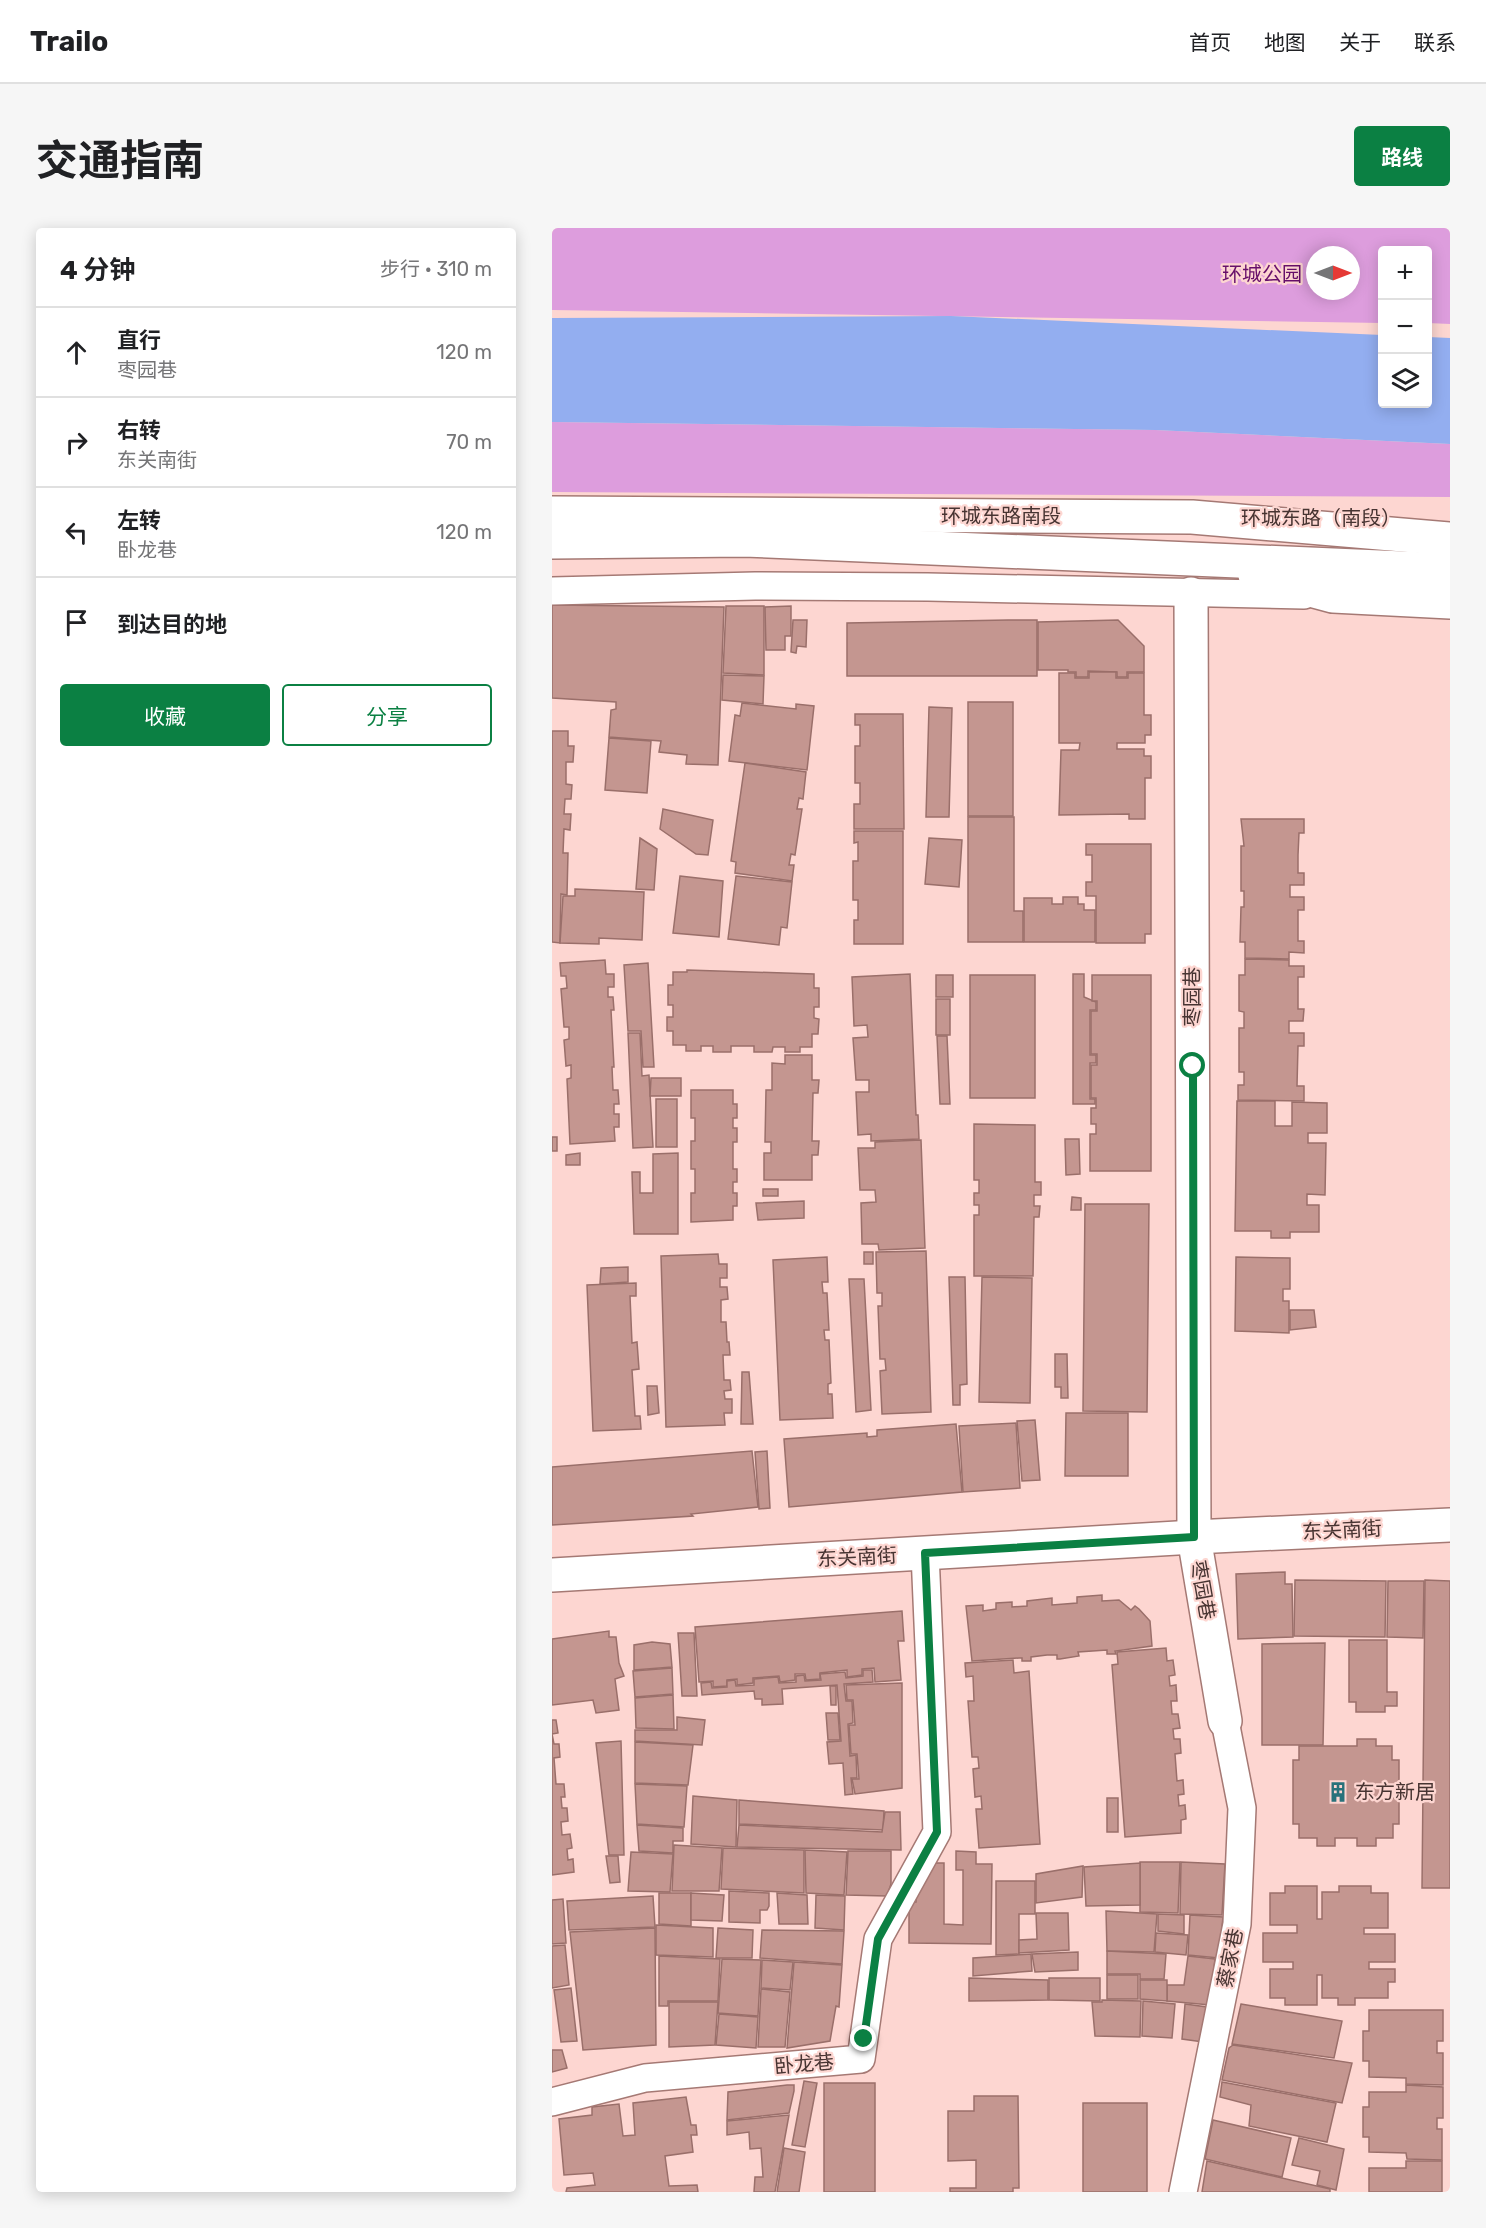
<!DOCTYPE html>
<html lang="zh">
<head>
<meta charset="utf-8">
<style>
  body { margin:0; font-family:Rubik,"Noto Sans SC",sans-serif; background:#f6f6f6; color:#202124 }
  .controls { position:absolute; right:18px; top:18px; display:grid; overflow:hidden; border-radius:6px; box-shadow:0 3px 15px #0003 }
  .controls button { width:54px; height:54px; display:grid; place-items:center; padding:0; border:0; border-bottom:2px solid #e0e0e0; background:#fff; color:#202124; font:30px sans-serif }
  .compass { position:absolute; left:754px; top:18px; width:54px; height:54px; border-radius:50%; background:#fff; box-shadow:0 3px 15px #0003; rotate:90deg }
  .stop { position:absolute; width:18px; height:18px; margin:-14px; border:4px solid #0b8043; border-radius:50%; background:#fff }
  .stop.end { background:#0b8043; border-color:#fff; box-shadow:0 2px 6px #0008 }
  .list { margin:0; padding:0; list-style:none }
  h2 { display:flex; justify-content:space-between; align-items:center; height:78px; margin:0; padding:0 24px; font-size:26px }
  h2 small { font-size:20px; font-weight:400; color:#757577 }
  .list li { display:grid; grid-template-columns:39px 1fr auto; gap:18px; align-items:center; box-sizing:border-box; height:90px; padding:0 24px; border-top:2px solid #e0e0e0 }
  .list b { display:block; font-size:22px; white-space:nowrap }
  .list p { margin:0; font-size:20px; white-space:nowrap; color:#757577 }
  .list em { font-size:20px; font-style:normal; color:#757577 }
  .actions { display:flex; gap:12px; padding:18px 24px }
  .actions a { flex:1; padding:14px 0; border:2px solid #0b8043; border-radius:6px; text-align:center; font-size:21px; color:#0b8043 }
  .actions .main { background:#0b8043; color:#fff }
  .icon { flex:none; width:33px; height:33px; fill:none; stroke:currentColor; stroke-width:2; stroke-linecap:round; stroke-linejoin:round }
  .map { position:relative; flex:none; width:898px; height:1964px; overflow:hidden; border-radius:6px }
  header { display:flex; align-items:center; gap:36px; box-sizing:border-box; height:84px; padding:0 30px; background:#fff; border-bottom:2px solid #e0e0e0 }
  header strong { font-size:28px }
  nav { display:flex; gap:33px; margin-inline-start:auto; font-size:21px }
  .intro { display:flex; align-items:center; justify-content:space-between; box-sizing:border-box; height:144px; padding:0 36px }
  h1 { margin:0; font-size:42px }
  .button { padding:15px 27px; border-radius:6px; background:#0b8043; color:#fff; font-size:21px; font-weight:700 }
  main { display:flex; gap:36px; padding:0 36px }
  aside { flex:1; background:#fff; border-radius:6px; box-shadow:0 3px 15px #0003 }
  .map>svg:first-child { display:block }
</style>
</head>
<body>
<header>
<strong>Trailo</strong>
<nav><a>首页</a><a>地图</a><a>关于</a><a>联系</a></nav>
</header>
<div class="intro"><h1>交通指南</h1><a class="button">路线</a></div>
<main>
<aside>
<h2>4 分钟<small>步行 · 310 m</small></h2>
<ul class="list">
<li><svg class="icon" aria-label="ahead" viewBox="0 0 24 24"><path d="M12 20V5M6 11l6-6 6 6"/></svg><div><b>直行</b><p>枣园巷</p></div><em>120 m</em></li>
<li><svg class="icon" aria-label="right" viewBox="0 0 24 24"><path d="M7 20v-9h11M14 6l5 5-5 5"/></svg><div><b>右转</b><p>东关南街</p></div><em>70 m</em></li>
<li><svg class="icon" aria-label="left" viewBox="0 0 24 24"><path d="M17 20v-9H6M10 6l-5 5 5 5"/></svg><div><b>左转</b><p>卧龙巷</p></div><em>120 m</em></li>
<li><svg class="icon" aria-label="arrive" viewBox="0 0 24 24"><path d="M6 21V4h12l-3 4 3 4H6"/></svg><div><b>到达目的地</b></div></li>
</ul>
<div class="actions"><a class="main">收藏</a><a>分享</a></div>
</aside>
<div class="map">
<svg width="898" height="1964" viewBox="0 0 898 1964">
  <rect width="100%" height="100%" fill="#fdd6d1"/>
  <g fill="#dd9ddd" fill-rule="evenodd">
    <path d="M0,0H898V96L876,95V22H830V95L0,82ZM763,27H799V63H763Z"/>
    <polygon points="0,194 603,202 898,216 898,269 0,264"/>
  </g>
  <polygon fill="#93aef0" points="399,88 830,107 830,176 876,176 876,109 898,110 898,216 603,202 0,194 0,90"/>
  <g fill="#c49690" stroke="#9a6f6a" stroke-width="1.5">
    <polygon points="0,377 172,379 166,537 134,536 135,527 107,524 109,513 57,509 59,482 64,481 64,474 0,470"/>
    <polygon points="174,378 212,378 212,447 171,445"/>
    <polygon points="239,378 239,408 233,408 233,422 214,422 213,379"/>
    <polygon points="241,392 255,392 254,419 245,418 244,425 239,424"/>
    <polygon points="456,392 485,392 485,448 295,448 295,395"/>
    <polygon points="566,392 592,418 592,444 575,444 575,449 565,449 565,444 536,443 536,449 524,449 524,444 516,444 516,442 486,442 486,394"/>
    <polygon points="537,444 564,444 564,450 576,450 576,445 592,445 592,487 599,487 599,507 593,507 593,515 565,515 565,521 592,521 592,528 599,528 599,550 593,550 593,591 577,591 577,586 507,587 509,522 527,522 528,515 507,515 507,445 523,445 523,450 537,450"/>
    <polygon points="171,447 212,448 211,476 170,472"/>
    <rect x="416" y="474" width="45" height="114"/>
    <polygon points="190,475 244,481 244,476 262,478 255,542 177,533 183,487 188,488"/>
    <polygon points="377,479 400,480 397,589 374,589"/>
    <polygon points="303,486 351,486 352,601 302,601 302,576 308,576 308,555 303,555 303,518 308,518 308,497 303,497"/>
    <polygon points="0,503 16,503 16,518 22,518 21,534 14,534 14,556 20,557 19,571 13,571 12,586 19,586 18,602 12,601 11,625 16,625 15,667 9,666 8,715 0,714"/>
    <polygon points="57,510 99,513 95,565 53,562"/>
    <polygon points="193,535 254,544 251,571 247,570 245,581 250,581 243,627 239,626 237,637 242,637 240,653 183,645 184,634 179,633"/>
    <polygon points="111,581 161,592 156,627 144,626 108,601"/>
    <polygon points="416,589 462,589 462,683 471,683 471,714 416,714"/>
    <polygon points="689,591 752,591 752,605 747,605 746,627 746,645 752,645 752,657 738,657 738,669 752,669 752,682 746,682 746,713 752,713 752,725 737,724 737,731 693,730 693,714 688,714 689,679 692,679 692,663 689,663 689,618 692,618"/>
    <polygon points="302,603 351,603 351,716 302,716 302,692 306,692 306,672 301,672 301,633 306,633 306,614 302,615"/>
    <polygon points="88,610 105,621 102,662 84,661"/>
    <polygon points="377,610 410,612 407,659 373,656"/>
    <polygon points="534,616 599,616 599,706 593,706 593,715 544,715 544,668 534,668 534,654 540,654 540,627 534,627"/>
    <polygon points="128,648 171,653 167,709 121,705"/>
    <polygon points="184,648 240,654 235,700 229,699 227,717 176,711"/>
    <polygon points="23,661 92,664 90,712 47,710 47,716 8,715 11,668 23,668"/>
    <polygon points="511,669 526,669 526,676 532,676 532,682 543,682 543,714 472,714 472,670 500,670 500,676 511,676"/>
    <polygon points="693,731 737,732 737,738 752,738 752,749 746,749 746,781 752,781 751,793 737,793 737,805 752,805 752,818 746,818 745,858 752,858 752,873 686,872 686,857 692,857 692,844 687,844 687,800 692,800 692,784 687,783 687,747 693,747"/>
    <polygon points="53,732 54,746 62,746 62,759 56,759 56,769 61,769 62,782 59,782 62,839 60,839 61,862 66,862 67,876 62,876 62,886 67,886 67,899 62,899 63,913 18,916 15,851 19,850 19,837 14,838 12,812 17,811 17,799 12,799 9,761 15,760 14,748 9,748 8,735"/>
    <polygon points="96,735 102,839 91,839 89,803 76,803 72,737"/>
    <polygon points="135,742 262,746 262,760 267,760 267,779 262,779 262,790 267,791 266,806 260,806 260,819 248,819 248,824 233,824 233,819 221,819 220,824 202,824 202,818 179,818 179,824 161,824 161,818 149,818 149,823 134,823 134,817 121,817 121,803 115,803 115,789 121,789 121,777 116,777 116,757 121,757 121,744 135,744"/>
    <polygon points="358,746 364,887 366,887 367,911 319,913 319,906 306,907 304,864 317,864 317,852 304,852 301,810 316,809 315,797 302,798 300,749"/>
    <polygon points="521,746 532,746 532,769 544,774 544,782 538,782 538,827 544,827 544,835 538,835 538,871 543,871 543,876 521,876"/>
    <rect x="384" y="747" width="17" height="22"/>
    <rect x="418" y="747" width="65" height="123"/>
    <polygon points="540,747 599,747 599,943 538,943 538,906 544,906 544,896 539,896 539,880 544,880 544,870 539,870 539,837 545,837 545,826 539,826 539,783 545,783 545,773 540,773"/>
    <rect x="384" y="771" width="14" height="36"/>
    <polygon points="76,805 88,805 90,848 97,847 101,919 81,920"/>
    <polygon points="385,808 395,808 398,876 388,876"/>
    <polygon points="233,827 260,827 260,852 267,852 266,865 261,865 260,913 267,913 266,927 260,927 260,952 212,952 212,925 219,925 219,914 213,914 214,862 220,862 220,835 233,836"/>
    <polygon points="99,850 129,850 129,868 98,868"/>
    <polygon points="139,862 181,862 181,876 185,876 185,890 181,890 181,900 185,900 185,914 181,914 181,941 185,941 185,954 181,954 181,965 185,965 185,978 181,978 181,992 139,994 139,965 143,965 143,941 139,941 139,913 143,913 143,890 139,890"/>
    <rect x="104" y="871" width="21" height="48"/>
    <polygon points="685,873 723,873 723,898 740,898 740,874 775,875 775,905 756,905 756,915 774,915 773,967 755,966 755,977 767,977 767,1004 738,1004 738,1010 719,1010 719,1003 683,1003"/>
    <polygon points="422,896 483,897 483,954 489,954 489,967 482,967 482,978 488,978 487,989 482,989 481,1048 422,1048 422,987 427,987 427,977 422,977 422,965 427,965 427,952 422,952"/>
    <rect x="0" y="909" width="5" height="14"/>
    <polygon points="513,911 527,911 528,946 514,947"/>
    <polygon points="369,912 373,1020 327,1022 326,1016 310,1016 309,975 324,974 323,962 308,962 306,920 323,920 323,914"/>
    <polygon points="28,925 28,937 14,937 14,927"/>
    <polygon points="126,925 126,1006 82,1006 80,944 88,944 88,965 101,965 101,926"/>
    <rect x="211" y="961" width="15" height="7"/>
    <polygon points="520,969 529,970 529,982 519,982"/>
    <polygon points="252,973 252,990 206,992 204,975"/>
    <polygon points="533,976 597,976 595,1184 531,1183"/>
    <polygon points="374,1023 379,1184 330,1186 328,1143 334,1142 333,1131 328,1131 326,1078 330,1078 330,1065 325,1065 324,1024"/>
    <rect x="312" y="1024" width="9" height="12"/>
    <polygon points="166,1026 167,1036 175,1036 175,1050 168,1050 168,1059 175,1059 176,1071 169,1072 169,1094 174,1094 175,1114 177,1114 178,1127 171,1127 172,1152 178,1152 179,1162 172,1163 173,1171 180,1171 180,1185 172,1185 173,1197 114,1199 109,1028"/>
    <polygon points="275,1029 276,1054 270,1054 271,1065 275,1065 277,1102 272,1102 273,1112 277,1112 279,1155 276,1156 276,1166 280,1166 281,1190 228,1192 221,1032"/>
    <polygon points="684,1029 738,1030 738,1061 731,1061 731,1073 737,1073 737,1105 683,1103"/>
    <polygon points="76,1039 76,1054 48,1056 49,1040"/>
    <polygon points="397,1049 413,1049 415,1156 408,1157 408,1177 401,1177"/>
    <polygon points="430,1049 480,1050 478,1175 427,1174"/>
    <polygon points="297,1051 312,1051 319,1182 304,1184"/>
    <polygon points="84,1055 84,1068 78,1068 80,1115 85,1114 87,1141 80,1142 83,1188 88,1188 89,1201 41,1203 35,1057"/>
    <polygon points="738,1082 762,1082 764,1099 738,1102"/>
    <polygon points="503,1126 515,1126 516,1170 509,1170 509,1159 503,1159"/>
    <polygon points="190,1144 197,1144 201,1196 189,1196"/>
    <polygon points="95,1158 105,1158 107,1185 96,1187"/>
    <polygon points="514,1185 576,1185 576,1248 513,1248"/>
    <polygon points="483,1192 488,1252 470,1253 465,1193"/>
    <polygon points="464,1195 468,1260 411,1264 407,1198"/>
    <polygon points="404,1196 410,1264 237,1279 232,1211 315,1205 315,1209 325,1208 325,1202"/>
    <polygon points="200,1223 206,1279 139,1286 141,1288 0,1297 0,1239"/>
    <polygon points="215,1223 218,1280 207,1281 203,1224"/>
    <polygon points="733,1344 733,1356 740,1356 741,1409 686,1411 684,1346"/>
    <polygon points="743,1352 834,1353 833,1409 742,1408"/>
    <polygon points="873,1352 898,1353 898,1660 870,1660"/>
    <polygon points="836,1353 872,1353 871,1410 835,1409"/>
    <polygon points="550,1367 550,1373 567,1372 579,1382 583,1378 587,1381 598,1393 600,1418 563,1423 564,1426 555,1426 555,1422 526,1424 527,1428 508,1431 505,1431 505,1427 495,1427 479,1429 479,1433 470,1433 470,1430 467,1430 420,1433 414,1378 431,1377 431,1383 444,1381 444,1375 460,1374 460,1379 475,1378 475,1373 500,1370 500,1377 525,1375 525,1369"/>
    <polygon points="350,1383 352,1413 346,1413 349,1452 323,1454 322,1440 310,1441 310,1447 295,1449 295,1442 268,1445 268,1451 254,1452 253,1446 243,1446 243,1452 228,1454 227,1448 201,1450 201,1455 185,1457 185,1451 175,1452 175,1458 161,1459 161,1453 147,1454 143,1399"/>
    <polygon points="57,1403 57,1409 64,1409 67,1435 72,1448 63,1451 67,1482 44,1485 41,1472 0,1477 0,1411"/>
    <polygon points="126,1405 142,1405 145,1468 130,1468"/>
    <polygon points="797,1412 835,1412 835,1464 845,1464 845,1478 833,1478 833,1484 804,1484 804,1474 797,1474"/>
    <polygon points="100,1414 118,1416 120,1439 82,1442 82,1417"/>
    <polygon points="773,1415 771,1517 710,1517 710,1416"/>
    <polygon points="614,1420 615,1433 621,1432 623,1447 617,1448 618,1458 624,1457 625,1473 619,1473 620,1486 626,1486 628,1500 621,1501 622,1511 628,1511 629,1525 623,1526 625,1553 631,1552 632,1566 626,1567 627,1578 633,1577 634,1591 629,1592 629,1605 573,1609 560,1437 566,1436 565,1424"/>
    <polygon points="461,1432 462,1445 477,1443 488,1616 427,1620 424,1581 430,1581 429,1568 423,1569 421,1541 427,1540 426,1529 420,1529 416,1473 422,1473 421,1448 414,1449 413,1435"/>
    <polygon points="120,1440 121,1466 83,1469 81,1443"/>
    <polygon points="311,1442 320,1442 321,1454 292,1456 294,1473 300,1473 301,1495 296,1496 298,1528 304,1527 305,1550 299,1550 301,1566 293,1567 291,1535 277,1536 275,1514 289,1513 285,1457 230,1461 231,1476 210,1477 210,1471 203,1471 202,1463 150,1467 149,1455 159,1454 160,1460 175,1459 175,1453 183,1452 184,1458 202,1457 202,1451 226,1449 227,1455 244,1454 244,1448 252,1447 253,1453 269,1452 268,1446 293,1444 294,1450 311,1448"/>
    <polygon points="350,1455 350,1560 303,1566 300,1551 307,1551 305,1526 299,1526 297,1497 303,1497 301,1472 295,1472 294,1457"/>
    <polygon points="278,1458 284,1458 284,1477 279,1477"/>
    <polygon points="121,1467 122,1501 84,1500 83,1470"/>
    <polygon points="274,1485 286,1485 288,1512 276,1512"/>
    <polygon points="125,1489 153,1492 150,1517 83,1513 83,1502 125,1502"/>
    <polygon points="0,1492 4,1492 6,1505 0,1506 2,1516 7,1516 8,1529 2,1530 4,1556 12,1556 13,1569 9,1569 10,1580 15,1580 16,1593 9,1594 10,1607 18,1606 20,1620 15,1621 16,1632 21,1631 22,1644 0,1647"/>
    <polygon points="805,1511 824,1511 824,1518 840,1518 840,1532 847,1532 847,1558 830,1558 830,1570 847,1570 847,1596 841,1596 841,1610 824,1610 824,1618 805,1618 805,1610 783,1610 783,1618 765,1618 765,1610 747,1610 747,1596 741,1596 741,1532 747,1532 747,1518 805,1518"/>
    <polygon points="69,1513 72,1627 57,1627 44,1515"/>
    <polygon points="83,1514 141,1517 136,1557 83,1555"/>
    <polygon points="83,1556 135,1558 132,1599 85,1596"/>
    <polygon points="141,1568 185,1572 184,1619 139,1616"/>
    <rect x="555" y="1570" width="11" height="34"/>
    <polygon points="187,1572 332,1583 331,1602 187,1596"/>
    <polygon points="333,1584 348,1584 349,1622 185,1619 187,1597 330,1604"/>
    <polygon points="85,1597 131,1600 131,1613 121,1613 121,1625 87,1623"/>
    <polygon points="122,1617 170,1620 167,1663 120,1663"/>
    <polygon points="171,1620 252,1622 252,1665 169,1661"/>
    <polygon points="253,1622 295,1624 292,1667 254,1665"/>
    <polygon points="296,1623 339,1623 339,1656 335,1668 294,1667"/>
    <polygon points="404,1623 424,1624 424,1636 440,1636 439,1716 357,1715 357,1674 364,1674 365,1648 371,1635 392,1635 392,1696 411,1697 411,1642 404,1642"/>
    <polygon points="79,1624 121,1626 118,1664 76,1663"/>
    <polygon points="54,1628 66,1628 68,1654 58,1655"/>
    <polygon points="588,1634 628,1634 626,1685 588,1684"/>
    <polygon points="629,1634 673,1636 670,1687 628,1686"/>
    <polygon points="588,1635 588,1677 534,1678 532,1639"/>
    <polygon points="531,1638 530,1669 484,1675 484,1646"/>
    <polygon points="444,1653 483,1653 483,1686 467,1686 467,1726 444,1727"/>
    <polygon points="733,1658 765,1658 765,1691 770,1691 770,1664 787,1664 787,1658 819,1658 819,1665 836,1665 836,1700 812,1700 812,1706 843,1706 843,1734 817,1734 817,1741 843,1741 843,1754 836,1754 836,1770 803,1770 803,1777 786,1777 786,1770 770,1770 770,1747 765,1747 765,1777 733,1777 733,1770 718,1770 718,1741 741,1741 741,1734 711,1734 711,1705 745,1705 745,1697 718,1697 718,1665 733,1665"/>
    <polygon points="177,1663 217,1665 217,1678 215,1682 208,1682 208,1695 177,1694"/>
    <polygon points="107,1665 139,1665 139,1698 107,1696"/>
    <polygon points="139,1665 172,1667 170,1693 139,1692"/>
    <polygon points="225,1665 255,1667 256,1696 227,1696"/>
    <polygon points="264,1667 293,1668 292,1702 263,1700"/>
    <polygon points="101,1668 103,1699 17,1702 15,1673"/>
    <polygon points="11,1671 14,1715 0,1716 0,1672"/>
    <polygon points="554,1683 605,1686 602,1724 555,1723"/>
    <polygon points="484,1685 516,1685 517,1722 467,1725 467,1712 485,1711"/>
    <polygon points="606,1686 632,1687 632,1706 606,1703"/>
    <polygon points="638,1687 671,1689 667,1730 636,1727"/>
    <polygon points="104,1697 161,1700 161,1729 104,1727"/>
    <polygon points="103,1700 104,1817 31,1822 18,1704"/>
    <polygon points="166,1700 201,1702 200,1730 164,1730"/>
    <polygon points="210,1702 292,1703 290,1736 208,1730"/>
    <polygon points="604,1705 636,1707 634,1727 603,1724"/>
    <polygon points="13,1717 17,1757 0,1760 0,1718"/>
    <polygon points="555,1723 614,1726 612,1751 588,1751 588,1746 555,1746"/>
    <polygon points="526,1724 526,1742 483,1744 480,1726"/>
    <polygon points="479,1726 480,1743 421,1748 421,1730"/>
    <polygon points="107,1728 168,1731 166,1773 116,1773 116,1778 107,1778"/>
    <polygon points="636,1728 663,1731 658,1777 615,1773 615,1757 632,1757"/>
    <polygon points="170,1731 209,1732 206,1788 166,1785"/>
    <polygon points="210,1732 241,1734 238,1762 209,1760"/>
    <polygon points="242,1734 290,1737 287,1779 284,1778 278,1813 235,1820"/>
    <rect x="555" y="1747" width="31" height="24"/>
    <polygon points="417,1750 496,1752 496,1772 417,1773"/>
    <polygon points="497,1750 548,1750 548,1773 497,1772"/>
    <polygon points="588,1752 615,1752 615,1773 588,1771"/>
    <polygon points="19,1760 25,1813 9,1814 2,1762"/>
    <polygon points="209,1761 238,1764 233,1819 206,1819"/>
    <polygon points="550,1772 589,1773 588,1809 543,1808 540,1774 550,1774"/>
    <polygon points="591,1773 623,1776 620,1810 590,1808"/>
    <polygon points="117,1774 166,1774 163,1817 117,1819"/>
    <polygon points="633,1776 655,1779 651,1814 630,1811"/>
    <polygon points="689,1776 790,1793 782,1830 680,1816"/>
    <polygon points="817,1782 891,1782 891,1813 885,1813 885,1825 891,1825 891,1857 854,1856 854,1850 817,1849 817,1833 811,1833 811,1803 817,1803"/>
    <polygon points="167,1786 206,1789 204,1820 164,1817"/>
    <polygon points="681,1817 800,1835 790,1875 670,1852 677,1820"/>
    <polygon points="0,1822 10,1822 15,1840 0,1844"/>
    <polygon points="252,1853 265,1855 253,1919 240,1917"/>
    <polygon points="670,1854 784,1875 775,1914 697,1898 699,1877 668,1869"/>
    <rect x="272" y="1855" width="51" height="109"/>
    <polygon points="235,1857 242,1857 242,1863 237,1885 175,1892 176,1864"/>
    <polygon points="854,1857 891,1859 891,1890 885,1890 885,1901 890,1901 890,1932 855,1931 854,1925 817,1924 817,1909 811,1909 811,1879 817,1879 817,1864 854,1864"/>
    <polygon points="422,1868 466,1868 467,1960 461,1960 461,1964 398,1964 398,1960 424,1960 424,1932 396,1933 396,1883 422,1883"/>
    <polygon points="134,1869 139,1897 144,1897 145,1907 139,1907 141,1924 113,1928 117,1958 145,1957 146,1964 14,1964 15,1960 43,1957 41,1945 12,1947 7,1891 40,1887 40,1879 67,1876 71,1908 83,1907 81,1875"/>
    <rect x="531" y="1875" width="64" height="89"/>
    <polygon points="237,1887 223,1964 202,1964 203,1949 211,1949 209,1920 198,1921 197,1904 175,1907 175,1893"/>
    <polygon points="661,1892 739,1910 730,1949 653,1931"/>
    <polygon points="747,1910 792,1921 784,1962 765,1957 768,1943 740,1937"/>
    <polygon points="232,1920 253,1924 247,1964 225,1964"/>
    <polygon points="655,1933 778,1961 778,1964 650,1964"/>
    <polygon points="854,1933 890,1933 890,1964 817,1964 817,1940 854,1940"/>
  </g>
  <g fill="none" stroke-linecap="round" stroke-linejoin="round">
    <g stroke="#a57974" stroke-width="30">
      <g id="minor">
        <polyline points="0,363 203,358 376,359 752,367"/>
        <polyline points="0,1874 93,1850 309,1831 326,1711 385,1604 373,1325"/>
        <polyline points="631,1964 685,1696 690,1580 673,1493"/>
      </g>
    </g>
    <g stroke="#a57974" stroke-width="36">
      <g id="tertiary">
        <polyline points="639,366 642,1309 673,1493"/>
        <polyline points="0,1347 642,1309 898,1297"/>
      </g>
    </g>
    <g stroke="#a57974" stroke-width="36">
      <g id="primary">
        <polyline points="0,285 640,289 898,311"/>
        <polyline points="0,314 192,312 898,342"/>
        <polyline points="703,347 781,368 898,374"/>
      </g>
    </g>
    <use href="#minor" stroke="#fff" stroke-width="27"/>
    <use href="#tertiary" stroke="#fff" stroke-width="33"/>
    <use href="#primary" stroke="#fff" stroke-width="33"/>
  </g>
  <g fill="none" stroke-linecap="round" stroke-linejoin="round">
    <polyline stroke="#0b8043" stroke-width="8" points="312,1811 326,1711 385,1604 373,1325 642,1309 641,838"/>
  </g>
  <defs>
    <g id="building-bare" transform="scale(1.62)"><path d="M-4-6H4V6H1V3H-1V6H-4ZM-2.5-4.3h1.7v1.8h-1.7ZM.8-4.3h1.7v1.8H.8ZM-2.5-1h1.7V.8h-1.7ZM.8-1h1.7V.8H.8Z" fill="#29727b" stroke="#fdd6d1" stroke-width="2.5" paint-order="stroke"/></g>
  </defs>
  <g fill-rule="evenodd">
    <use href="#building-bare" x="786" y="1564"/>
  </g>
  <g text-anchor="middle" dominant-baseline="central" stroke-width="4.5" stroke-linejoin="round" paint-order="stroke">
    <g font-size="20" fill="#670f6a" stroke="#fdd6d1">
      <text x="710" y="46">环城公园</text>
    </g>
    <g font-size="20" fill="#473432" stroke="#fdd6d1">
      <text x="449" y="288">环城东路南段</text>
      <text x="769" y="290">环城东路（南段）</text>
      <text transform="translate(640 769) rotate(-90)">枣园巷</text>
      <text transform="translate(790 1302) rotate(-3)">东关南街</text>
      <text transform="translate(305 1329) rotate(-3)">东关南街</text>
      <text transform="translate(651 1362) rotate(80)">枣园巷</text>
      <text transform="translate(678 1730) rotate(-79)">蔡家巷</text>
      <text transform="translate(252 1836) rotate(-5)">卧龙巷</text>
    </g>
    <g font-size="20" fill="#473432" stroke="#fdd6d1" text-anchor="start">
      <text x="803" y="1564">东方新居</text>
    </g>
  </g>
</svg>
<div class="controls">
<button>+</button>
<button>−</button>
<button><svg class="icon" aria-label="layers" viewBox="0 0 24 24"><path d="M12 4l9 5-9 5-9-5zM3 14l9 5 9-5"/></svg></button>
</div>
<svg class="compass" viewBox="-18 -18 36 36"><path d="M0-13l5 13h-10z" fill="#e53935"/><path d="M0 13l5-13h-10z" fill="#757577"/></svg>
<div class="stop" style="left:641px;top:838px"></div>
<div class="stop end" style="left:312px;top:1811px"></div>
</div>
</main>
</body>
</html>
